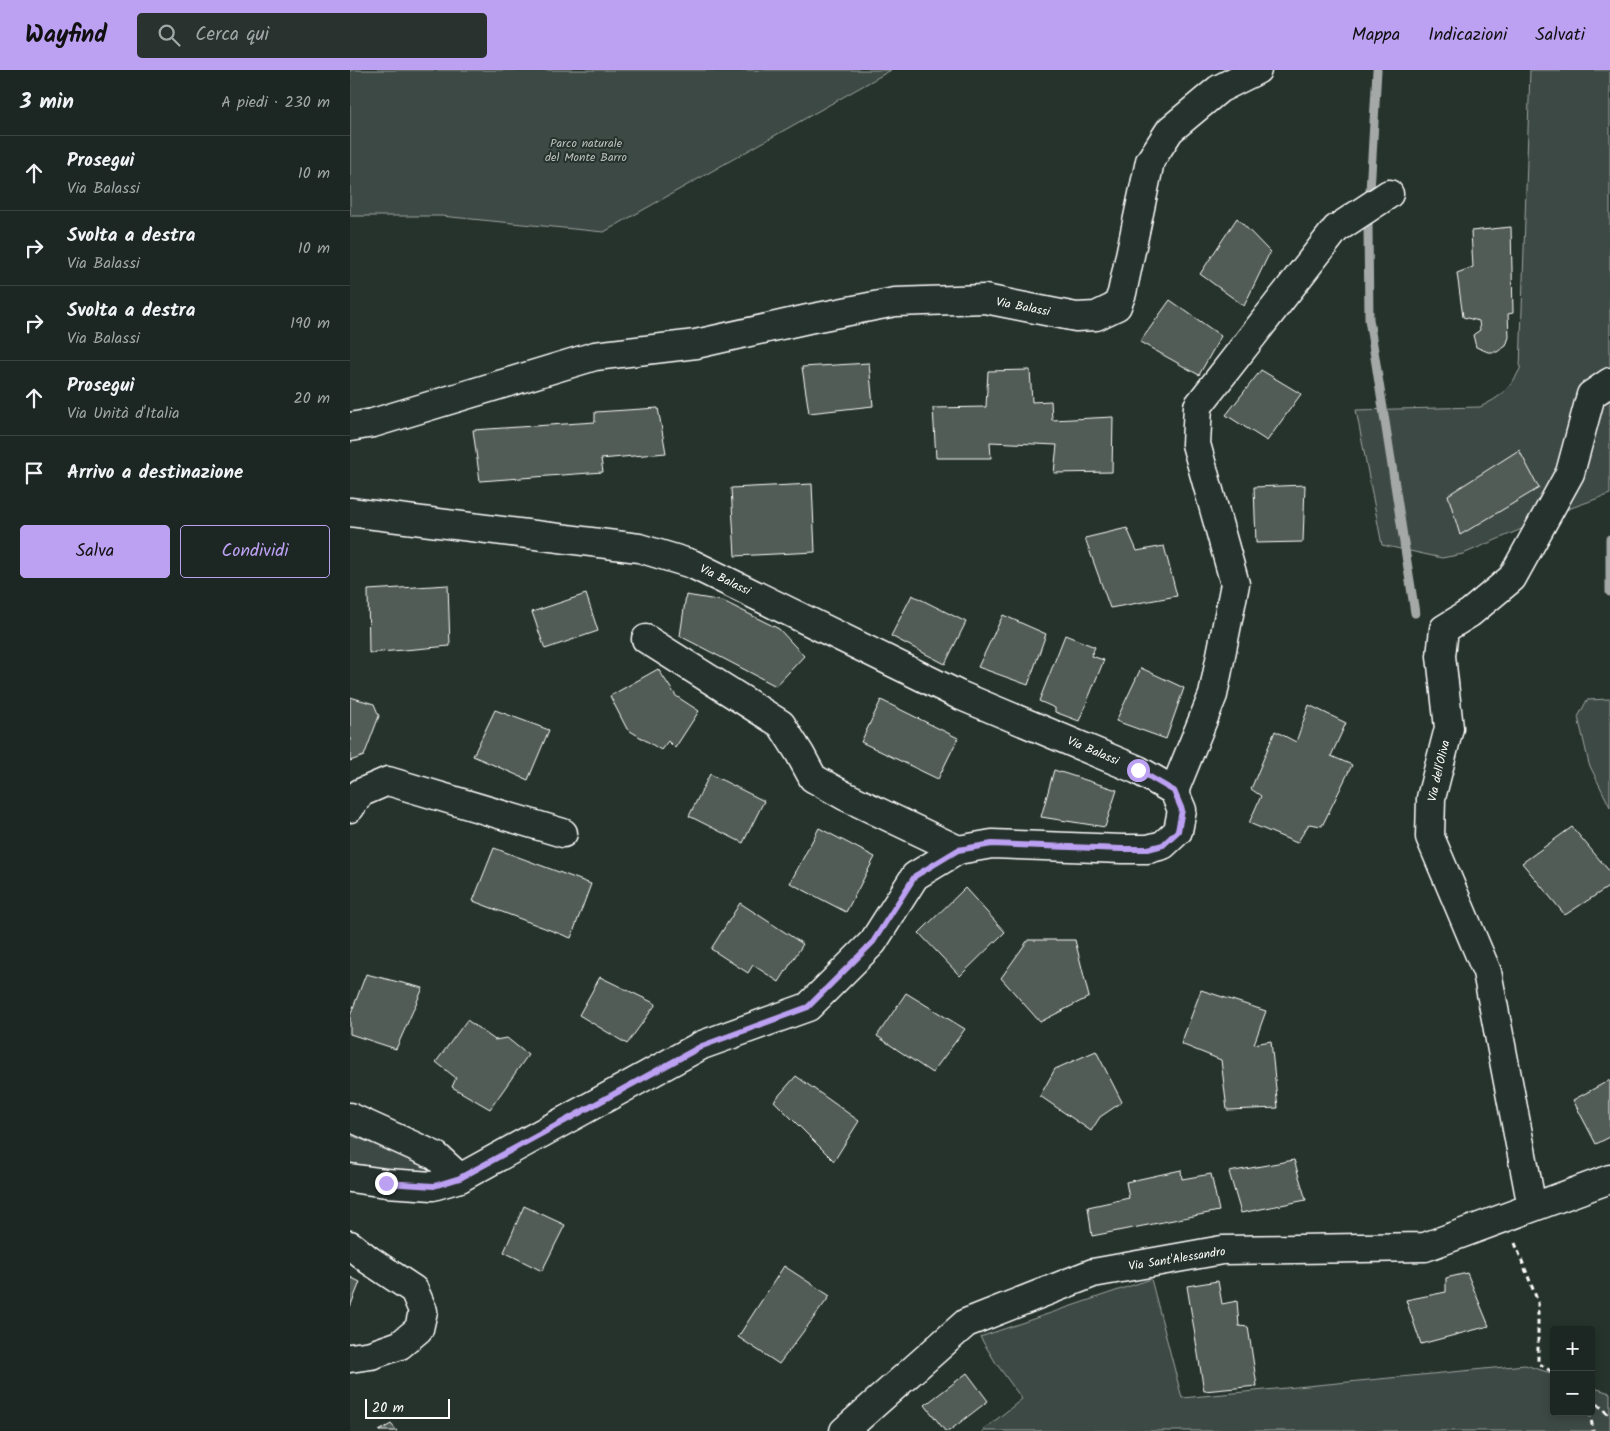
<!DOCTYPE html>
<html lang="it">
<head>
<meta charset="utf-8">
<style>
  body { margin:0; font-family:Kalam,sans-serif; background:#29322f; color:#f1f3f6 }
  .controls { position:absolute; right:15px; bottom:15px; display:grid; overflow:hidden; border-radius:5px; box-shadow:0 2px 8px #0003 }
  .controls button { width:45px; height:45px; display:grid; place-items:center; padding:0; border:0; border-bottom:1px solid #3a4340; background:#1c2622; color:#f1f3f6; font:25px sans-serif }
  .scale { position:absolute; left:15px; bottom:12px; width:85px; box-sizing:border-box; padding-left:5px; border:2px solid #fff; border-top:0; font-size:14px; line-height:18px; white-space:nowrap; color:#fff; -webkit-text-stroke:4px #26332d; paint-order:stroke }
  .stop { position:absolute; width:15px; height:15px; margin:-11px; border:4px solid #bca0f2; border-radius:50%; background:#fff }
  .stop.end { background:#bca0f2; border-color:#fff; box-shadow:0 1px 5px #0008 }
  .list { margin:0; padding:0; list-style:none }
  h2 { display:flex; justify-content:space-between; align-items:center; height:65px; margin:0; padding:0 20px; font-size:21px }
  h2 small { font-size:16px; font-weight:400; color:#a0a5a5 }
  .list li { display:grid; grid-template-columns:32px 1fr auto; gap:15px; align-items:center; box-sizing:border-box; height:75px; padding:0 20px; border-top:1px solid #3a4340 }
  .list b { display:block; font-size:19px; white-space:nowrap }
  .list p { margin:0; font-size:16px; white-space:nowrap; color:#a0a5a5 }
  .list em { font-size:16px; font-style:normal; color:#a0a5a5 }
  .actions { display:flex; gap:10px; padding:15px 20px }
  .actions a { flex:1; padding:11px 0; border:1px solid #bca0f2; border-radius:5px; text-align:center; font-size:18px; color:#bca0f2 }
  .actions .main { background:#bca0f2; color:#111 }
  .icon { flex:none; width:28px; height:28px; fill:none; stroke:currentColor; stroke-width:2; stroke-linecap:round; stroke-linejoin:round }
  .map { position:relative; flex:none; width:1260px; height:1361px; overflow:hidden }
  header { display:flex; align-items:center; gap:30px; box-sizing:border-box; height:70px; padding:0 25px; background:#bca0f2; color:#111 }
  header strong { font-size:24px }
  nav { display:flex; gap:28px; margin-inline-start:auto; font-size:18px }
  .search { width:350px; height:45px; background:#29322f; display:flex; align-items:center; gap:12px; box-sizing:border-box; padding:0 18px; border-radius:5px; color:#a0a5a5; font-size:19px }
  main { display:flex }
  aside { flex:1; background:#1c2622 }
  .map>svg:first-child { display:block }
</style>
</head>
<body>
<header>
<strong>Wayfind</strong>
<div class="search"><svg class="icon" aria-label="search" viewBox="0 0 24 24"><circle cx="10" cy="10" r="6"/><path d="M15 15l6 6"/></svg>Cerca qui</div>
<nav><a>Mappa</a><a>Indicazioni</a><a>Salvati</a></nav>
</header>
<main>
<aside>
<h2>3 min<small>A piedi · 230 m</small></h2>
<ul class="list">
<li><svg class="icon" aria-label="ahead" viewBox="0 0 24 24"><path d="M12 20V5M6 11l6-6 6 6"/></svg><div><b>Prosegui</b><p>Via Balassi</p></div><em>10 m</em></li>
<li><svg class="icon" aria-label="right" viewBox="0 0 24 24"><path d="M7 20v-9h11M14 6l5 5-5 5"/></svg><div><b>Svolta a destra</b><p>Via Balassi</p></div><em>10 m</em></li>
<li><svg class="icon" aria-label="right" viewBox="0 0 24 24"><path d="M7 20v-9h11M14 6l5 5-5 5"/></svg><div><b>Svolta a destra</b><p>Via Balassi</p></div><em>190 m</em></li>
<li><svg class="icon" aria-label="ahead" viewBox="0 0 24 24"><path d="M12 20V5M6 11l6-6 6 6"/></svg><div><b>Prosegui</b><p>Via Unità d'Italia</p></div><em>20 m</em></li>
<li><svg class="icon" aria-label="arrive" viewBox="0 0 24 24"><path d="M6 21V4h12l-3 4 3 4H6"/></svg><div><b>Arrivo a destinazione</b></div></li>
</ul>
<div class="actions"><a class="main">Salva</a><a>Condividi</a></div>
</aside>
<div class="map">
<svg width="1260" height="1361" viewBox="0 0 1260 1361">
  <rect width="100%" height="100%" fill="#26332d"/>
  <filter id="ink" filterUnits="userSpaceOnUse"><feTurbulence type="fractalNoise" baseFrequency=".02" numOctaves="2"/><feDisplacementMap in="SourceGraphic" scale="10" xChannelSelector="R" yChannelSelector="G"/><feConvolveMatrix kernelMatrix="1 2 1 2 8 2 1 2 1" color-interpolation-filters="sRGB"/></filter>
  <g filter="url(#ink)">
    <g fill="#3e4944" stroke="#9ea4a2">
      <polygon points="0,0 541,0 254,162 91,146 0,146"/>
      <path d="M1180,0H1260V424L1221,438L1113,484L1092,488L1032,475L1006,340L1130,337C1151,327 1160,319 1170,299Z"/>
      <polygon points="1260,629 1260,737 1239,694 1233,668 1228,647 1237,630"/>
      <polygon points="0,1065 83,1097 84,1104 65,1104 0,1093"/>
      <polygon points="801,1209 832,1328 1175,1295 1204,1304 1204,1342 1241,1342 1241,1317 1260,1323 1260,1361 632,1361 672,1329 646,1293 630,1267"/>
    </g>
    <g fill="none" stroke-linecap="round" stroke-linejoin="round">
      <g stroke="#a4a9a7" stroke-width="9">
        <polyline points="1027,0 1018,156 1019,249 1065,543"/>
        <polyline points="1260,469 1260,522"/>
      </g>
    </g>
    <g fill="#515c57" stroke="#fff">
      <polygon points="887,148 920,182 894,236 850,204"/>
      <polygon points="1161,157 1163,243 1158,244 1159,267 1156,276 1147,282 1138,282 1126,277 1123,265 1130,260 1129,251 1113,247 1107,203 1123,197 1121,161"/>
      <polygon points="820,230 871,266 849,305 790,272"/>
      <polygon points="519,293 523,336 459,343 452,297"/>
      <polygon points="680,300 682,332 701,331 702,350 763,347 762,402 704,403 707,375 640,372 641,388 586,388 583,338 636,337 638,301"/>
      <polygon points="911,300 951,324 917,371 876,345"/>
      <polygon points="308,338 316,383 251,389 253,402 130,411 123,360 245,352 245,342"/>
      <polygon points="1169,380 1189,418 1110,465 1098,425"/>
      <polygon points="462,414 465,482 385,486 381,418"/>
      <polygon points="955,415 953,472 906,473 904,417"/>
      <polygon points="777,458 787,481 814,476 827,526 760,538 735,468"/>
      <polygon points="98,515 100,576 19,583 18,520"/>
      <polygon points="236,524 248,561 195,579 182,542"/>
      <polygon points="336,525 373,531 429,559 454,586 426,616 330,566"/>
      <polygon points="562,525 616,552 595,594 541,566"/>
      <polygon points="653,545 696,564 678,615 628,597"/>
      <polygon points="715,565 745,577 741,586 754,590 729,651 705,642 705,638 689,631"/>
      <polygon points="791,598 834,618 816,669 766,651"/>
      <polygon points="308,599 326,626 349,641 325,678 318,671 311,680 277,659 260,626"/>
      <polygon points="0,627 24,634 29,646 14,686 0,691"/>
      <polygon points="531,630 608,668 588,709 511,672"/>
      <polygon points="959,635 996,653 981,686 1002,695 972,756 959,754 947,773 899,753 911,726 901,719 925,661 946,672"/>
      <polygon points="145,640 199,660 178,710 123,686"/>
      <polygon points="704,700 767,720 755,757 691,747"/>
      <polygon points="360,704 414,731 393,773 339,746"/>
      <polygon points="1222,757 1260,802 1260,816 1215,845 1172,793"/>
      <polygon points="469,758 525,787 496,842 440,813"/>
      <polygon points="144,778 241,814 221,868 123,831"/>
      <polygon points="615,818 655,862 610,906 569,863"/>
      <polygon points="390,833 453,874 429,912 403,895 398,903 361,879"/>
      <polygon points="678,870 725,870 739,927 690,952 651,908"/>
      <polygon points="16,904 73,918 46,979 0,964 0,946"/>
      <polygon points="250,907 306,934 277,974 229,945"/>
      <polygon points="851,920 916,941 904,974 921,971 928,1038 877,1040 871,990 831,974"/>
      <polygon points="556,923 615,959 582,1003 527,966"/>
      <polygon points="117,950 145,970 157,968 178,985 140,1039 102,1017 106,1008 86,992"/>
      <polygon points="746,981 772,1032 750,1047 741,1061 690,1026 705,999"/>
      <polygon points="446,1006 509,1051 484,1091 424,1031"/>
      <polygon points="1260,1010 1260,1067 1246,1074 1223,1030"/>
      <polygon points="944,1090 956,1130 891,1143 879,1102"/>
      <polygon points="831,1100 832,1109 861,1104 869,1141 742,1166 738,1137 779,1128 776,1112"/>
      <polygon points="174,1136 215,1155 192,1201 154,1182"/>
      <polygon points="434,1196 480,1226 429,1294 388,1267"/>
      <polygon points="1117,1203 1139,1256 1071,1274 1056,1230 1096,1222 1096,1208"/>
      <polygon points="0,1207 10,1212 0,1237"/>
      <polygon points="868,1211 872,1234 887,1231 889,1256 898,1257 907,1316 854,1321 837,1216"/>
      <polygon points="617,1303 638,1331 599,1361 595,1361 575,1335"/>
      <polygon points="41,1354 47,1361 29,1361"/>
    </g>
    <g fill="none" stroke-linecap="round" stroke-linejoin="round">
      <g stroke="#fff" stroke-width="31">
        <g id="minor">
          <polyline points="0,357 23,353 245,286 346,274 458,249 545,232 635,229 726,247 746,246 767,236 772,223 800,91 820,60 869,19 907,0"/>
          <polyline points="0,442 289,478 342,494 609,625 788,700 824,721 832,740 828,761 813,775 798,779 772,779 642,774 608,780 565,806 523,872 458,937 352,975 110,1108 83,1116 36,1113 0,1108"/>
          <polyline points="296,569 431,654 450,684 463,708 495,726 608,780"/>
          <polyline points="824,721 863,625 885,514 846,374 848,336 986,159 1039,124"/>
          <polyline points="0,738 10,723 38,711 213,763"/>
          <polyline points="0,1047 86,1086 110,1108"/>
          <polyline points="1182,1137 1137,902 1080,767 1081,728 1099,658 1091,586 1094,559 1120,543 1162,508 1220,403 1241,325 1260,312"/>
          <polyline points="0,1175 19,1190 64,1220 73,1241 69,1259 50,1275 21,1285 0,1288"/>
          <polyline points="494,1361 616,1253 743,1203 872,1180 1075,1177 1260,1109"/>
        </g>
      </g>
      <g stroke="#fff" stroke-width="3" stroke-dasharray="5 4" stroke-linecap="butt">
        <polyline points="1165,1173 1188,1232 1188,1293 1204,1303"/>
        <polyline points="1241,1328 1260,1346"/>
        <polyline points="1240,1342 1243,1361"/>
      </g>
      <use href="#minor" stroke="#26332d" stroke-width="28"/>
    </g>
  </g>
  <g fill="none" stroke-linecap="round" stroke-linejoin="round" filter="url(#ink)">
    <polyline stroke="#bca0f2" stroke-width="6" points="36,1113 84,1116 110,1108 352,976 458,937 523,872 565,806 608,780 642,774 772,779 798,779 813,775 828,761 832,740 824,721 788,700"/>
  </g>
  <g text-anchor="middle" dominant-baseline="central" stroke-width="4" stroke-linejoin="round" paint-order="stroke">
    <g font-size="12" fill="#bbbfbe" stroke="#26332d">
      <text x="236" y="73">Parco naturale<tspan x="236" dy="14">del Monte Barro</tspan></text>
    </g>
    <g font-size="12" fill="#fff" stroke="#26332d">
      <text transform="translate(673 237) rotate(11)">Via Balassi</text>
      <text transform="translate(375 510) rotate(26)">Via Balassi</text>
      <text transform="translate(743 681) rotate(23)">Via Balassi</text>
      <text transform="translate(1089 701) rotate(-77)">Via dell'Oliva</text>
      <text transform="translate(827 1189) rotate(-9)">Via Sant'Alessandro</text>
    </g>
  </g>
</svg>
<div class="controls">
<button>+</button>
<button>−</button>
</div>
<div class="scale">20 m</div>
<div class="stop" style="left:788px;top:700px"></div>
<div class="stop end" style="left:36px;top:1113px"></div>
</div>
</main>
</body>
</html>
